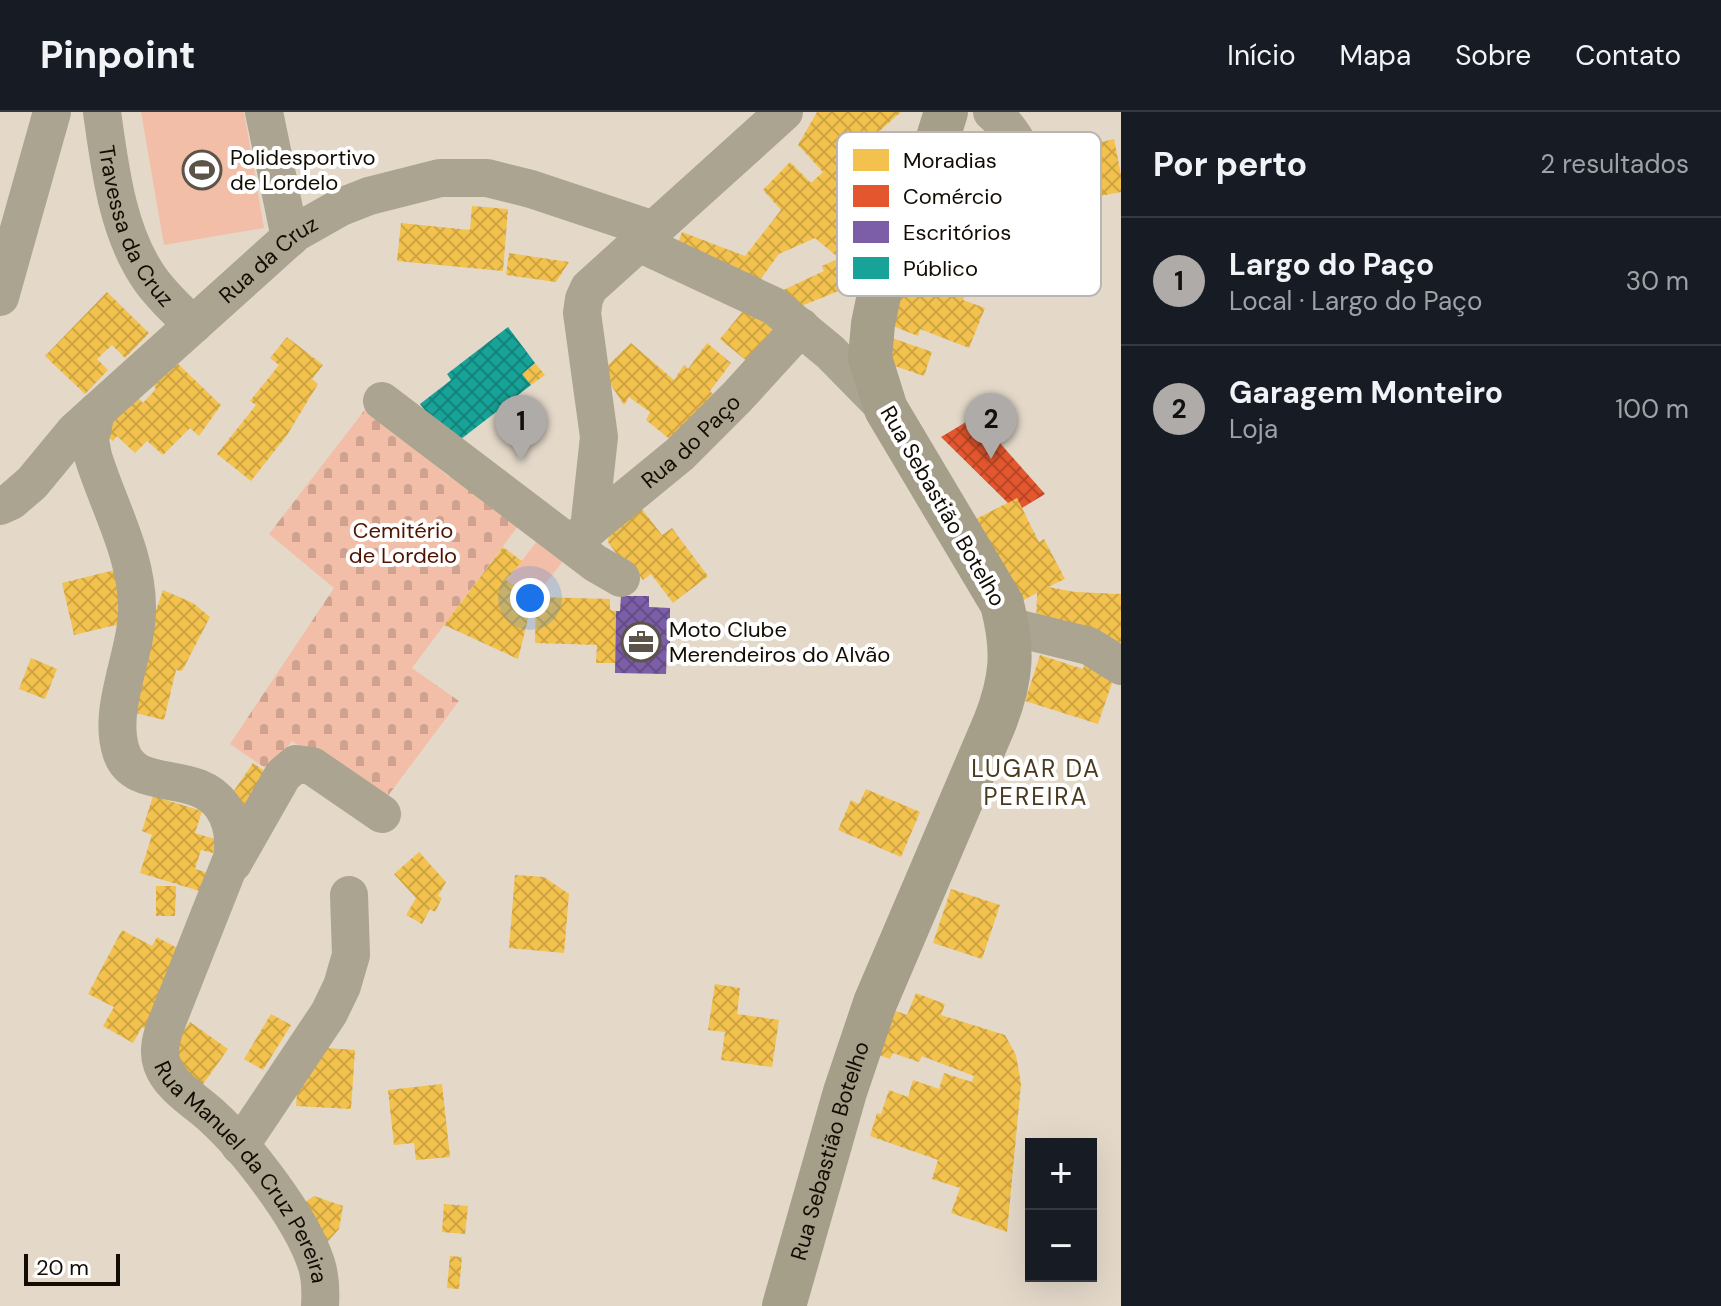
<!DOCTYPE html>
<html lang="pt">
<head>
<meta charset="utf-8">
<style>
  body { margin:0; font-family:"DM Sans",sans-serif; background:#20242c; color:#f1f3f6 }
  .controls { position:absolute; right:24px; bottom:24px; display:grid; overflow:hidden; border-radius:0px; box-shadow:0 8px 32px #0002 }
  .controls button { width:72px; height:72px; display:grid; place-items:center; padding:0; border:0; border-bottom:2px solid #363941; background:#171b24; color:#f1f3f6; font:40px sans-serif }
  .scale { position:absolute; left:24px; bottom:20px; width:96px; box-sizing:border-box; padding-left:8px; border:4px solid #130c03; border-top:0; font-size:22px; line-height:28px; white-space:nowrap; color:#130c03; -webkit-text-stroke:6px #fff; paint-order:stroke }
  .you { position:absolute; left:530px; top:486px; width:28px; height:28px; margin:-20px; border:6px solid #fff; border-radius:50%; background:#1a73e8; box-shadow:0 0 0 12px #1a73e833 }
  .badge { display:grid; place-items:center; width:52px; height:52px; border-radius:50%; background:#aeaba8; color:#111; font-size:26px; font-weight:700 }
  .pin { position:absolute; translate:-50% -66px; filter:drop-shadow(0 2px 4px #0008) }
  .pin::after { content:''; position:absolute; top:42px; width:28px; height:24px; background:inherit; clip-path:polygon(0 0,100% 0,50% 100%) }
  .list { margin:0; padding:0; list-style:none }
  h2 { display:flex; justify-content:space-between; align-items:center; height:104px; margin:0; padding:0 32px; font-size:34px }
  h2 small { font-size:26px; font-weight:400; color:#9ea1a6 }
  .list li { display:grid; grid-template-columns:52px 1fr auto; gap:24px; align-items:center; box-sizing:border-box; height:128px; padding:0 32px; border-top:2px solid #363941 }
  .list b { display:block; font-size:30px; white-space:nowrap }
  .list p { margin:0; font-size:26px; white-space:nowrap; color:#9ea1a6 }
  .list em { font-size:26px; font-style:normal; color:#9ea1a6 }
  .map { position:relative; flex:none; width:1121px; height:1194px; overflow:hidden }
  header { display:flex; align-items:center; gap:48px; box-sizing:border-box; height:112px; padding:0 40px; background:#171b24; border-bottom:2px solid #363941 }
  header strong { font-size:38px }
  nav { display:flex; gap:44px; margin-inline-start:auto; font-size:28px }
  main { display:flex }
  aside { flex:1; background:#171b24 }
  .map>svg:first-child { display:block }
</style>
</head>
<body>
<header>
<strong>Pinpoint</strong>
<nav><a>Início</a><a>Mapa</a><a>Sobre</a><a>Contato</a></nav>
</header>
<main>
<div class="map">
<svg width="1121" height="1194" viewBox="0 0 1121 1194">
  <defs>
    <pattern id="cemetery-stones" width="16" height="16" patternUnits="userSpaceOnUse" patternTransform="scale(2)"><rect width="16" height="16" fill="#f2bea8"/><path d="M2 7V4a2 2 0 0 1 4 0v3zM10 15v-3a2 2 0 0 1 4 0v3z" fill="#cfa28f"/></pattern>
    <pattern id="homes-cross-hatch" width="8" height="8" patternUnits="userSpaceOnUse" patternTransform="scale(2)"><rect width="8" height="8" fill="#f2c14e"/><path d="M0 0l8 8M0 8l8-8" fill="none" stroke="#cfa542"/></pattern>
    <pattern id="shops-cross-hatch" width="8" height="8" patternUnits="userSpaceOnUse" patternTransform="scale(2)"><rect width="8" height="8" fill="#e4572e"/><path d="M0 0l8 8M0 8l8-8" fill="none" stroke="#b84625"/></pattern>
    <pattern id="offices-cross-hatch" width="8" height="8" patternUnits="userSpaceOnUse" patternTransform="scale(2)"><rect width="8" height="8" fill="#7b5ea7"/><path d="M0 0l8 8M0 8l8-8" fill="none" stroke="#644c86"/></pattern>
    <pattern id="public-cross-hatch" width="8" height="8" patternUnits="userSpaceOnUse" patternTransform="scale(2)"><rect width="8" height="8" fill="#17a398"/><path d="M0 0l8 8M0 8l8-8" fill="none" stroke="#14837a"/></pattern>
  </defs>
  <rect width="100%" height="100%" fill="#e4d9c9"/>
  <polygon fill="url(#cemetery-stones)" points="367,295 449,365 455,359 521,410 412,556 459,589 381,693 292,629 271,660 230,632 334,476 269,422"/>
  <g fill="#f2bea8">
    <polygon points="141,0 244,0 264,116 164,133"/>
    <polygon points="537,429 563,449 536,484 507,468"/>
  </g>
  <g fill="url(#homes-cross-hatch)">
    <polygon points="817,0 901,0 865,32 887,47 842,99 878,129 853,158 815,126 779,142 759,169 676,137 682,120 745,144 781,98 763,78 790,50 811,71 823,60 798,33"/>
    <polygon points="1083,27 1083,30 1101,27 1102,30 1114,27 1121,63 1121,80 1053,93 1031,42 1056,38 1055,32"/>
    <polygon points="472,94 508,97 503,159 397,149 401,111 470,118"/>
    <polygon points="509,141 569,150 556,170 506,163"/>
    <polygon points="905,144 953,163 949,171 967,178 963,188 985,196 969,236 920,217 918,224 883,210"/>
    <polygon points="835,148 856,172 794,197 781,179 824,159 822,154"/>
    <polygon points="107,180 149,221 125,246 112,233 97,247 108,258 85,282 45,244"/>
    <polygon points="748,193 775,216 748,250 720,227"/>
    <polygon points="287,225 323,253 312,267 318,272 287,323 251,369 217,342 256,293 250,289 279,253 270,246"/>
    <polygon points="889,225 932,240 924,264 880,249"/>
    <polygon points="631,231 674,268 684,253 688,257 707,231 731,251 710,279 719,289 677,333 646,308 650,300 629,285 624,293 602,259"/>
    <polygon points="176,250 221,293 199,324 190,316 163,343 147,329 135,341 117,324 113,329 101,318 135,283 143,291 156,277 153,272"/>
    <polygon points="535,251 545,263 531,273 522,262"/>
    <polygon points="1017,386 1039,430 1044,427 1065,467 1048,475 1075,480 1121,482 1121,530 1095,529 1036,515 1037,481 1016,492 976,407"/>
    <polygon points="638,392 662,423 672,416 708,464 673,491 651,462 643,468 628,449 624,452 608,430 611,413"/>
    <polygon points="503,435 522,449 506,468 534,483 518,547 444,513"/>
    <polygon points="115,458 128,510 74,523 62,471"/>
    <polygon points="163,478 193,491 210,505 182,559 176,558 164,608 127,599 141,543"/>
    <polygon points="536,485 610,487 610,498 616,499 615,551 596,551 597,533 535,531"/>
    <polygon points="1088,542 1113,568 1098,612 1025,589 1040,543 1083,557"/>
    <polygon points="31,546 57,557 45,587 19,577"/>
    <polygon points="253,651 272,664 245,702 227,689"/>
    <polygon points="866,677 920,700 901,745 838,718 851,688 859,692"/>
    <polygon points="153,684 202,699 195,721 218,728 213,741 201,738 195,757 208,761 203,780 140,761 152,723 142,719"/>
    <polygon points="419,740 446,770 438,784 442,786 435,800 430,797 422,812 406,803 416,786 394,762"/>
    <polygon points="515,763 544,765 569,782 564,841 509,836"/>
    <polygon points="156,774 176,774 175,804 156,804"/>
    <polygon points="951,777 1000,793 982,847 933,831"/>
    <polygon points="122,818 152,834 157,825 188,842 148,918 142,915 133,931 103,914 114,895 88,882"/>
    <polygon points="715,872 740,876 737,902 779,908 772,955 721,948 725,920 708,918"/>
    <polygon points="916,881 945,892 941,903 1005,923 1016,943 1021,972 1007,1120 951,1101 960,1076 932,1067 938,1048 870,1024 877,1001 881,1002 889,978 908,985 913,968 939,977 944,961 972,970 974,964 922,944 919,950 893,941 890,947 876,942 893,898 907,903"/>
    <polygon points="271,902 291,913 263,958 244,947"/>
    <polygon points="190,910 228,937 201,975 163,948"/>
    <polygon points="312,935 355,938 351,997 296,994 299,956"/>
    <polygon points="442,972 450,1045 416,1048 414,1031 394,1033 388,978"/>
    <polygon points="314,1084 343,1094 339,1117 320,1138 295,1097"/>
    <polygon points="444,1092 468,1094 465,1122 442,1120"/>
    <polygon points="450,1144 462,1145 459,1177 447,1176"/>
  </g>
  <polygon fill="url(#shops-cross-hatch)" points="976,304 1045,382 1022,396 1017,386 1008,391 941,325"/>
  <polygon fill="url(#offices-cross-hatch)" points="621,484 649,484 649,495 670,496 670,538 667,538 666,562 615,561 616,499 620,499"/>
  <polygon fill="url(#public-cross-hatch)" points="508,215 535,251 522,262 531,273 452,334 420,292 451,268 447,262"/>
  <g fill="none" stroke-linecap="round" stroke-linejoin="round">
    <g stroke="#aaa490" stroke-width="38">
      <path id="s1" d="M102,0C110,56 117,120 150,167C162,184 178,199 193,213"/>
      <polyline points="264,0 290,126"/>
      <path d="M992,0C1022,25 1034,67 1049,101"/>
      <polyline points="639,131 774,194 830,240 886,297"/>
      <polyline points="0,185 52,0"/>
      <polyline points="382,289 595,451 621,466"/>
      <path id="s2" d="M96,300L90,328L93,344C108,393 137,443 137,495C138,540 107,596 121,639C134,682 195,656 222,694C233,710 235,727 232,746L167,910C162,923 157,938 162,952C170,975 196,989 213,1005C248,1037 301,1106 316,1151C321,1166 321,1179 320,1194"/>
      <path id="s3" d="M0,394L11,389L32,371L75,319L295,121L341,95L369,84L440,66H487L531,77L654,118"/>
      <polyline points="589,417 599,325 582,201 584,187 589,176 784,0"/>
      <path id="s4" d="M580,424L680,342L737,285L801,215"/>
      <polyline points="1008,514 1089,534 1121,554"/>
      <polyline points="233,751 283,663 296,652 312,654 382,702"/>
      <polyline points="240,1034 329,901 342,874 351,843 349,783"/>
    </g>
    <path stroke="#a59e89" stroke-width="44" id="s5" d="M784,1194L845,980L875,891L995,610C1012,566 1014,538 1002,492L886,297L870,246L873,212L885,154L937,29L946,0"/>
  </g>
  <defs>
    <g id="stadium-ring" transform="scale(2)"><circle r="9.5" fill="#fff" stroke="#5c5448" stroke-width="1.5"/><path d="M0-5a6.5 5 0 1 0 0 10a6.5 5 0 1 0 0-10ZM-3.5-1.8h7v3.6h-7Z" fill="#5c5448"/></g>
    <g id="office-ring" transform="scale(2)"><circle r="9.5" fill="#fff" stroke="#5c5448" stroke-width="1.5"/><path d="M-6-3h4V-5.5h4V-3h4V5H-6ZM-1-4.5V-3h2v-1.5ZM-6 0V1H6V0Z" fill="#5c5448"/></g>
  </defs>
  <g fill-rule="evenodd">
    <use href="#stadium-ring" x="202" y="58"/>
    <use href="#office-ring" x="641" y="530"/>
  </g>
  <g text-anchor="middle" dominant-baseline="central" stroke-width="8" stroke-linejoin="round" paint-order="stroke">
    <g font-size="22" fill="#130c03" stroke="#fff" text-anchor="start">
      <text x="230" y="45">Polidesportivo<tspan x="230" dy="25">de Lordelo</tspan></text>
      <text x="669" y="517">Moto Clube<tspan x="669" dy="25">Merendeiros do Alvão</tspan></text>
    </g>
    <g font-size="22" fill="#130c03" stroke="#fff">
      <text stroke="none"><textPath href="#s1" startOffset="120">Travessa da Cruz</textPath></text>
      <text stroke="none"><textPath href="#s3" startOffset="366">Rua da Cruz</textPath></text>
      <text stroke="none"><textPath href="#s4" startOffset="146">Rua do Paço</textPath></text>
      <text transform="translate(943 394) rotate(60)">Rua Sebastião Botelho</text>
      <text stroke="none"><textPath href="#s5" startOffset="162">Rua Sebastião Botelho</textPath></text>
      <text stroke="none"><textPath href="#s2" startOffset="880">Rua Manuel da Cruz Pereira</textPath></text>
    </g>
    <g font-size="22" fill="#501300" stroke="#fff">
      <text x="403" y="418">Cemitério<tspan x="403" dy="25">de Lordelo</tspan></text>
    </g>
    <g font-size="24" letter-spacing="2" fill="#49391e" stroke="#fff">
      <text x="1036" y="656">LUGAR DA<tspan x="1036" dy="28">PEREIRA</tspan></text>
    </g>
  </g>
  <rect x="837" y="20" width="264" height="164" rx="12" fill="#fff" stroke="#b8b6b3" stroke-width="2"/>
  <rect x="853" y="37" width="36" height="22" fill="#f2c14e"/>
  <rect x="853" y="73" width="36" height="22" fill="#e4572e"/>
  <rect x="853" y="109" width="36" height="22" fill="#7b5ea7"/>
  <rect x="853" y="145" width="36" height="22" fill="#17a398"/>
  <g font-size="22" fill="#130c03">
    <text x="903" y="56">Moradias</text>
    <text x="903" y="92">Comércio</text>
    <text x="903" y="128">Escritórios</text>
    <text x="903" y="164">Público</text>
  </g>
</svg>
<div class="controls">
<button>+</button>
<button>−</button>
</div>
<div class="scale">20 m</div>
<div class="you"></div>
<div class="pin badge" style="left:521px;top:349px">1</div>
<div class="pin badge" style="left:991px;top:347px">2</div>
</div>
<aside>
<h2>Por perto<small>2 resultados</small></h2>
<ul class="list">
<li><span class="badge">1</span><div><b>Largo do Paço</b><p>Local · Largo do Paço</p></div><em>30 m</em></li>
<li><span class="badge">2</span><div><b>Garagem Monteiro</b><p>Loja</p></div><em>100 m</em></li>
</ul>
</aside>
</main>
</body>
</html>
